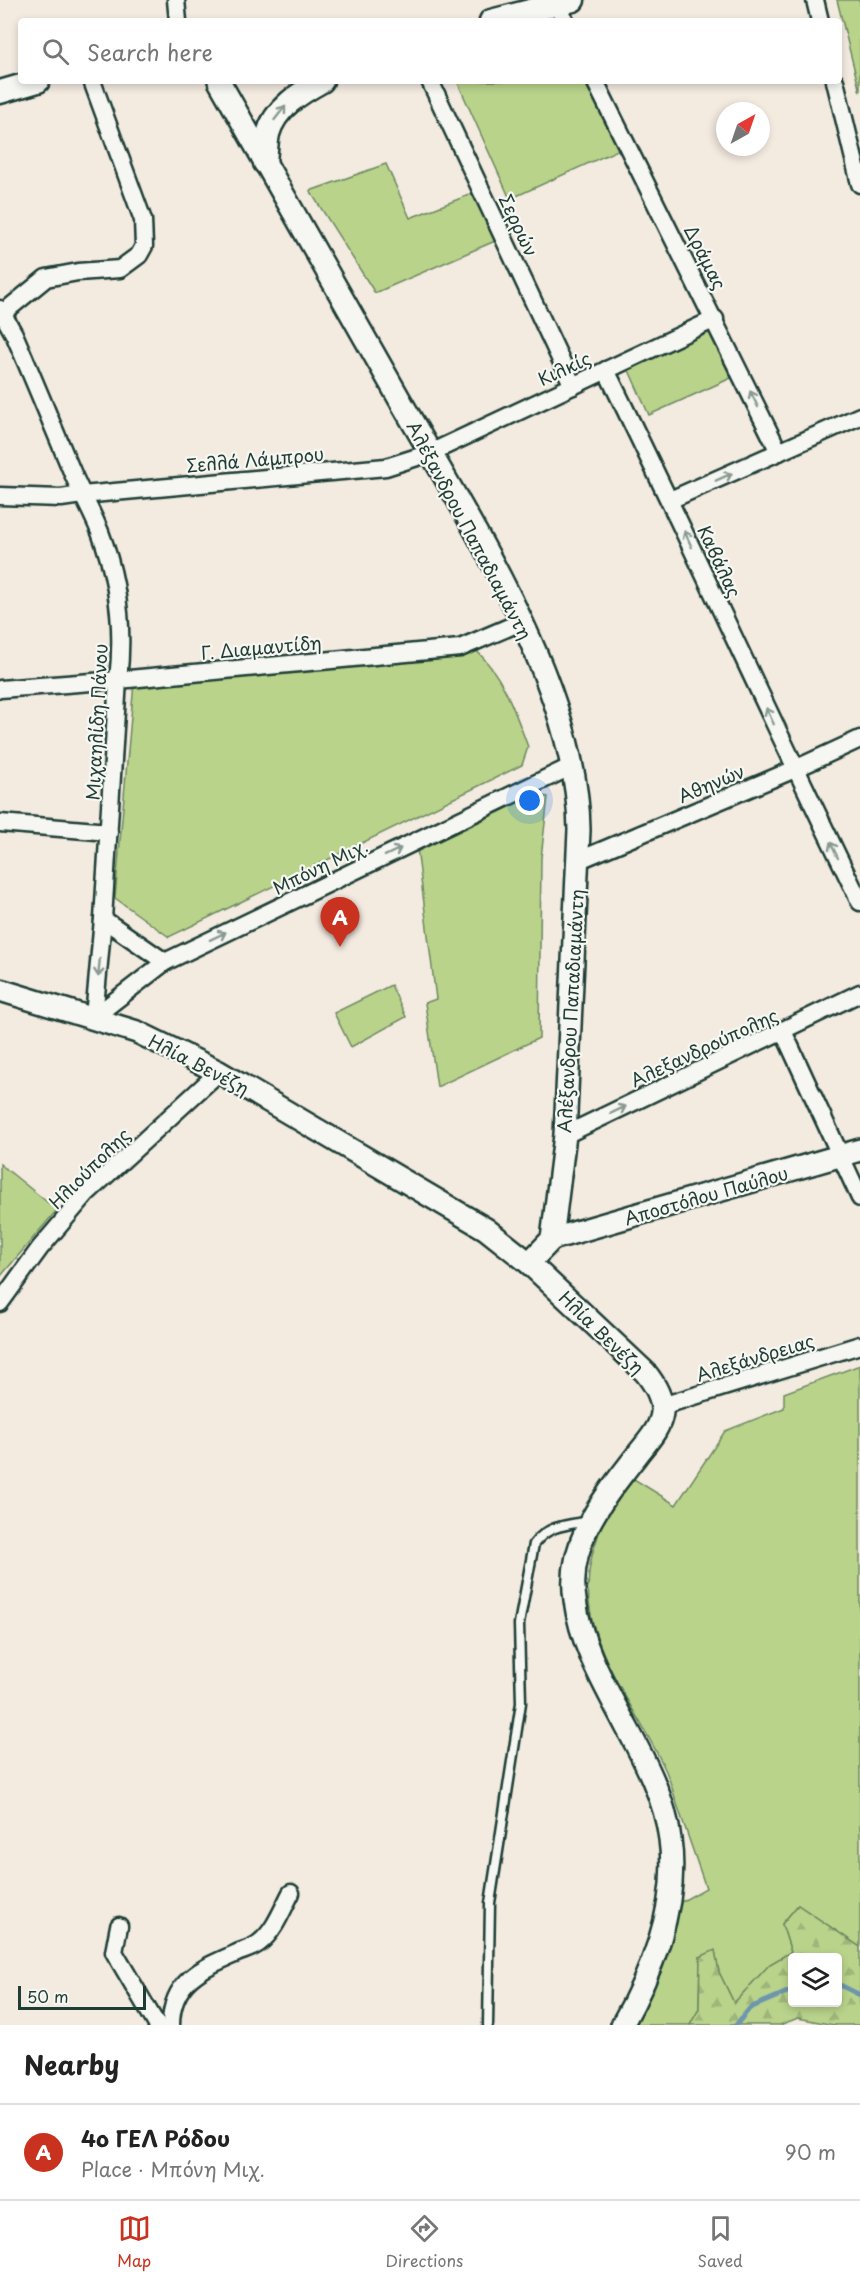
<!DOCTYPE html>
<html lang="en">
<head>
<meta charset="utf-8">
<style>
  body { margin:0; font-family:"Playpen Sans",sans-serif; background:#f2f2f2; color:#222 }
  .controls { position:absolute; right:18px; bottom:18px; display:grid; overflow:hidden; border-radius:6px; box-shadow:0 3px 9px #0003 }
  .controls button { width:54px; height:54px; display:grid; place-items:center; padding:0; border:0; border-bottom:2px solid #e0e0e0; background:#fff; color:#222; font:30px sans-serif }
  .compass { position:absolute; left:716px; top:102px; width:54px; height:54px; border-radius:50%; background:#fff; box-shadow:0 3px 9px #0003; rotate:40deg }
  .scale { position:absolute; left:18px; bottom:15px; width:128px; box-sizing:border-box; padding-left:6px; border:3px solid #1f3d34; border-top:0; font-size:16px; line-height:21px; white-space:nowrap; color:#1f3d34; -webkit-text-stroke:4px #f6f6f2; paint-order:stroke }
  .you { position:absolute; left:530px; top:801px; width:21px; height:21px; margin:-15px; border:4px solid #fff; border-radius:50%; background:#1a73e8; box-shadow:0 0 0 9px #1a73e833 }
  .badge { display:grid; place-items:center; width:39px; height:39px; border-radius:50%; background:#c8321e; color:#fff; font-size:20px; font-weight:700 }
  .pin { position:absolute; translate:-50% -50px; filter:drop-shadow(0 2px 3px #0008) }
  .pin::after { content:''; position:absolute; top:32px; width:21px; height:18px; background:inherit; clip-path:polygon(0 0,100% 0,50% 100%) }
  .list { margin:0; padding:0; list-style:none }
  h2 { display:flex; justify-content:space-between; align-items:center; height:78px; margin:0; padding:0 24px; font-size:26px }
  h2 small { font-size:20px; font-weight:400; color:#767676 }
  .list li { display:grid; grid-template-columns:39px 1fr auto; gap:18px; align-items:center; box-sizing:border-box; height:96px; padding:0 24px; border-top:2px solid #e0e0e0 }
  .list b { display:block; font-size:22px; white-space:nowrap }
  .list p { margin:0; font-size:20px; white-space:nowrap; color:#767676 }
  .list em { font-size:20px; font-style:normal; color:#767676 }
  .icon { flex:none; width:33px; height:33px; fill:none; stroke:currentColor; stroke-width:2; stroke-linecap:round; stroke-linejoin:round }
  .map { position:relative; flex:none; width:860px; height:2025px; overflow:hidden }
  .search { position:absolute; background:#fff; box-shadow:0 3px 9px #0003; left:18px; right:18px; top:18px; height:66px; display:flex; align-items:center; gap:15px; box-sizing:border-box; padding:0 21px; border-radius:6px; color:#767676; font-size:22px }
  .sheet { height:174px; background:#fff }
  nav { display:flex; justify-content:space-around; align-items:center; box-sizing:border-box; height:84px; border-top:2px solid #e0e0e0; background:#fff; font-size:16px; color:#767676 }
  nav a { display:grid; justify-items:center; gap:3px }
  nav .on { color:#c8321e }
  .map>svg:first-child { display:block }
</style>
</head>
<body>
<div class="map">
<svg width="860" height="2025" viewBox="0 0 860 2025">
  <defs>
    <pattern id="forest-firs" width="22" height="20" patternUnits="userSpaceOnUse" patternTransform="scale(1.5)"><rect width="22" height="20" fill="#b9d38b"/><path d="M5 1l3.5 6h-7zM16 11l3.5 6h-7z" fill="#9fb679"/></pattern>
  </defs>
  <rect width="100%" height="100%" fill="#f3eae0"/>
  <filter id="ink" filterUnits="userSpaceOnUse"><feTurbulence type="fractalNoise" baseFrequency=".0167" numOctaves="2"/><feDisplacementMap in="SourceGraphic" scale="12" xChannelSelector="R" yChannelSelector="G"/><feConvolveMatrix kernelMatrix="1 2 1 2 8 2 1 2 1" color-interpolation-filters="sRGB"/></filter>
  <g filter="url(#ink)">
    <g fill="#b9d38b" stroke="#6c8860" stroke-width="1.5">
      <polygon points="837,0 860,0 860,92"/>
      <polygon points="457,81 587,81 620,149 510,199"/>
      <polygon points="386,164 410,218 474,193 495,241 375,293 310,191"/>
      <polygon points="709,329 731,378 649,415 627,366"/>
      <path d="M476,650C505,679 514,710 528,747L522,765L169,937L115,898L134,683Z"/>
      <polygon points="522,793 548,797 541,858 539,1038 437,1087 425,1003 436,999 417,848"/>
      <polygon points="391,985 406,1017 351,1047 334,1013"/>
      <polygon points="0,1164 57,1210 0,1277"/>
      <path d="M860,1365V1947L798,1905L782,1924L791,1952L770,1964L734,2003L719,1972L715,1951L700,1957L699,2009L690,2025H636L663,1968L681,1902L706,1888C697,1862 688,1836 679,1810C674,1796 671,1781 664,1767C631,1696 567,1629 595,1545C599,1534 602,1521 608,1511C616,1500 626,1490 634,1479L676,1505L725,1431L784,1408V1393Z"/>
    </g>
    <path fill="url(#forest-firs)" stroke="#6c8860" stroke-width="1.5" fill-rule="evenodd" d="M798,1905L860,1947V2025H834L798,2018L780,2025H690L699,2009L700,1957L715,1950L719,1972L734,2003L770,1964L791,1952L782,1924ZM792,1958H838V2002H792Z"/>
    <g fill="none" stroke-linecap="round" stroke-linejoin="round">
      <g stroke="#6e96ad" stroke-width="5">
        <polyline points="838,1984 860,1995"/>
        <polyline points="736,2025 750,2008 792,1990"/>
      </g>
      <g stroke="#1f3d34" stroke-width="13">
        <path id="service" d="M488,2025L490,1903L521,1703L519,1624L534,1544C548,1525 567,1525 589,1521"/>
      </g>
      <g stroke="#1f3d34" stroke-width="21">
        <g id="minor">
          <polyline points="176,0 178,21"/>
          <polyline points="815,0 820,21"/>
          <polyline points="557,4 565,21"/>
          <polyline points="430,81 573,386"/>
          <polyline points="595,81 779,452"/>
          <polyline points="835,81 860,184"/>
          <path d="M0,309L14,334C34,380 53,427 73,474C81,493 92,512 100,532C118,579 124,630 118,680L103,919L94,1017"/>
          <polyline points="3,313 46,278 78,272 120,269 139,255 144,246 143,220 92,81"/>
          <path d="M606,370C693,547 774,726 860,902"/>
          <polyline points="0,496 61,498 82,495 386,467 430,453 715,319"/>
          <polyline points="670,500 860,416"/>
          <polyline points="0,689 118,680 460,648 521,622"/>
          <polyline points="0,823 109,832"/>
          <polyline points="577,861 795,769 860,739"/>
          <polyline points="103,919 165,962"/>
          <polyline points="94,1017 165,962 572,766"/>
          <polyline points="783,1031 860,1198"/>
          <polyline points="565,1135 860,993"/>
          <polyline points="0,1303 40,1248 87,1193 219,1072"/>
          <polyline points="662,1406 860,1345"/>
          <polyline points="119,1926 114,1952 157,2025"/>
          <path d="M171,2025C171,1981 202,1968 237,1953C244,1950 253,1948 259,1943C274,1932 282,1910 291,1893"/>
        </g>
      </g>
      <g stroke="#1f3d34" stroke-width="26">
        <g id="tertiary">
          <path d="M219,81C279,188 340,294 400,400C469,521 578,688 579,830L565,1135L552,1239L529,1263"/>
          <path d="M0,990L137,1032L219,1072L486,1229L529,1263L645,1372C654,1383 663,1397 662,1413C660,1429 647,1442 637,1455C604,1498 566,1542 575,1600C581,1646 605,1686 626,1726C645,1761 665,1799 670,1839C679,1903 653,1970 622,2025"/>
          <polyline points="552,1239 860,1150"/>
        </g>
      </g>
      <g stroke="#1f3d34" stroke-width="27">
        <g id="secondary">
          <polyline points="491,21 573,0"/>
          <polyline points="0,92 38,81"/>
          <path d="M265,163C266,154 266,143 268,134C275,108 300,93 322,81"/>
        </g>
      </g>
      <use href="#service" stroke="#f6f6f2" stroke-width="8"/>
      <use href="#minor" stroke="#f6f6f2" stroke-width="16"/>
      <use href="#tertiary" stroke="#f6f6f2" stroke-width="21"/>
      <use href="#secondary" stroke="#f6f6f2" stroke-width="22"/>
    </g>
    <defs><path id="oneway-shaft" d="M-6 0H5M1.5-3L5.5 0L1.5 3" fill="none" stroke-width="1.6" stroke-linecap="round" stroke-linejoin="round" transform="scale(1.5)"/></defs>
    <g stroke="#8a9a93">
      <use href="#oneway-shaft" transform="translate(280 113) rotate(-52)"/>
      <use href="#oneway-shaft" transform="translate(754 399) rotate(-116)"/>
      <use href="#oneway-shaft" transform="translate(724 477) rotate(-24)"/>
      <use href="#oneway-shaft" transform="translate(688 539) rotate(-115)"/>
      <use href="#oneway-shaft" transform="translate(770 716) rotate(-115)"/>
      <use href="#oneway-shaft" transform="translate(834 850) rotate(-116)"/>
      <use href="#oneway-shaft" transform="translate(393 852) rotate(-26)"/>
      <use href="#oneway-shaft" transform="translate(218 936) rotate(-26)"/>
      <use href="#oneway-shaft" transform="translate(99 968) rotate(95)"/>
      <use href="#oneway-shaft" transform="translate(618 1110) rotate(-25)"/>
    </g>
  </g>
  <g text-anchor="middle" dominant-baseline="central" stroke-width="4.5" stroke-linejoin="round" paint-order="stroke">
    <g font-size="18" fill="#1f3d34" stroke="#f6f6f2">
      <text transform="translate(519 225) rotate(65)">Σερρών</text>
      <text transform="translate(706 257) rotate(63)">Δράμας</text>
      <text transform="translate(564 368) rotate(-25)">Κιλκίς</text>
      <text transform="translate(255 459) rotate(-5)">Σελλά Λάμπρου</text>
      <text transform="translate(470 530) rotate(62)">Αλέξανδρου Παπαδιαμάντη</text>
      <text transform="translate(720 561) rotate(65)">Καβάλας</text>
      <text transform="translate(261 647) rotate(-5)">Γ. Διαμαντίδη</text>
      <text transform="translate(96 722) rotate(-87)">Μιχαηλίδη Πάνου</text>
      <text transform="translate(711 783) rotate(-23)">Αθηνών</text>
      <text transform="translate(320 866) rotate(-26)">Μπόνη Μιχ.</text>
      <text transform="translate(570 1011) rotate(-87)">Αλέξανδρου Παπαδιαμάντη</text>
      <text transform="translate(704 1047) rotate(-25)">Αλεξανδρούπολης</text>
      <text transform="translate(199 1064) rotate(27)">Ηλία Βενέζη</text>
      <text transform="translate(89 1168) rotate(-45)">Ηλιούπολης</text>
      <text transform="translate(706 1195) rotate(-16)">Αποστόλου Παύλου</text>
      <text transform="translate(602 1332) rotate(44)">Ηλία Βενέζη</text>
      <text transform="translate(755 1357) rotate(-17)">Αλεξάνδρειας</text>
    </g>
  </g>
</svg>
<div class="controls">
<button><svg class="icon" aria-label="layers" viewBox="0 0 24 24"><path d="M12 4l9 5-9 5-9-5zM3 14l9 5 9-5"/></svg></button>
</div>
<svg class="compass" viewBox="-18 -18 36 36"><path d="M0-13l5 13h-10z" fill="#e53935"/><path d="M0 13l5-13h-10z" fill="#767676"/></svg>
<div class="scale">50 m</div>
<div class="you"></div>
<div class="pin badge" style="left:340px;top:947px">A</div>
<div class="search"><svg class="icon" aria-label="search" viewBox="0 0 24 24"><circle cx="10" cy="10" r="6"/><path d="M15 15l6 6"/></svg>Search here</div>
</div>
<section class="sheet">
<h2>Nearby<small></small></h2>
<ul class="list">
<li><span class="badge">A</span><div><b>4ο ΓΕΛ Ρόδου</b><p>Place · Μπόνη Μιχ.</p></div><em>90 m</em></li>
</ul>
</section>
<nav>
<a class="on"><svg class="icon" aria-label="map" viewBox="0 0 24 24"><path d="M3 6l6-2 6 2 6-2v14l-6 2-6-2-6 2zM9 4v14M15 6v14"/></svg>Map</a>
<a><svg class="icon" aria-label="directions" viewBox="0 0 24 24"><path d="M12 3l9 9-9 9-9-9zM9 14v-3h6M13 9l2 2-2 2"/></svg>Directions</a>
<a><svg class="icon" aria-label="saved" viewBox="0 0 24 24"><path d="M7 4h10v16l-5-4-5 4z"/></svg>Saved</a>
</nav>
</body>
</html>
